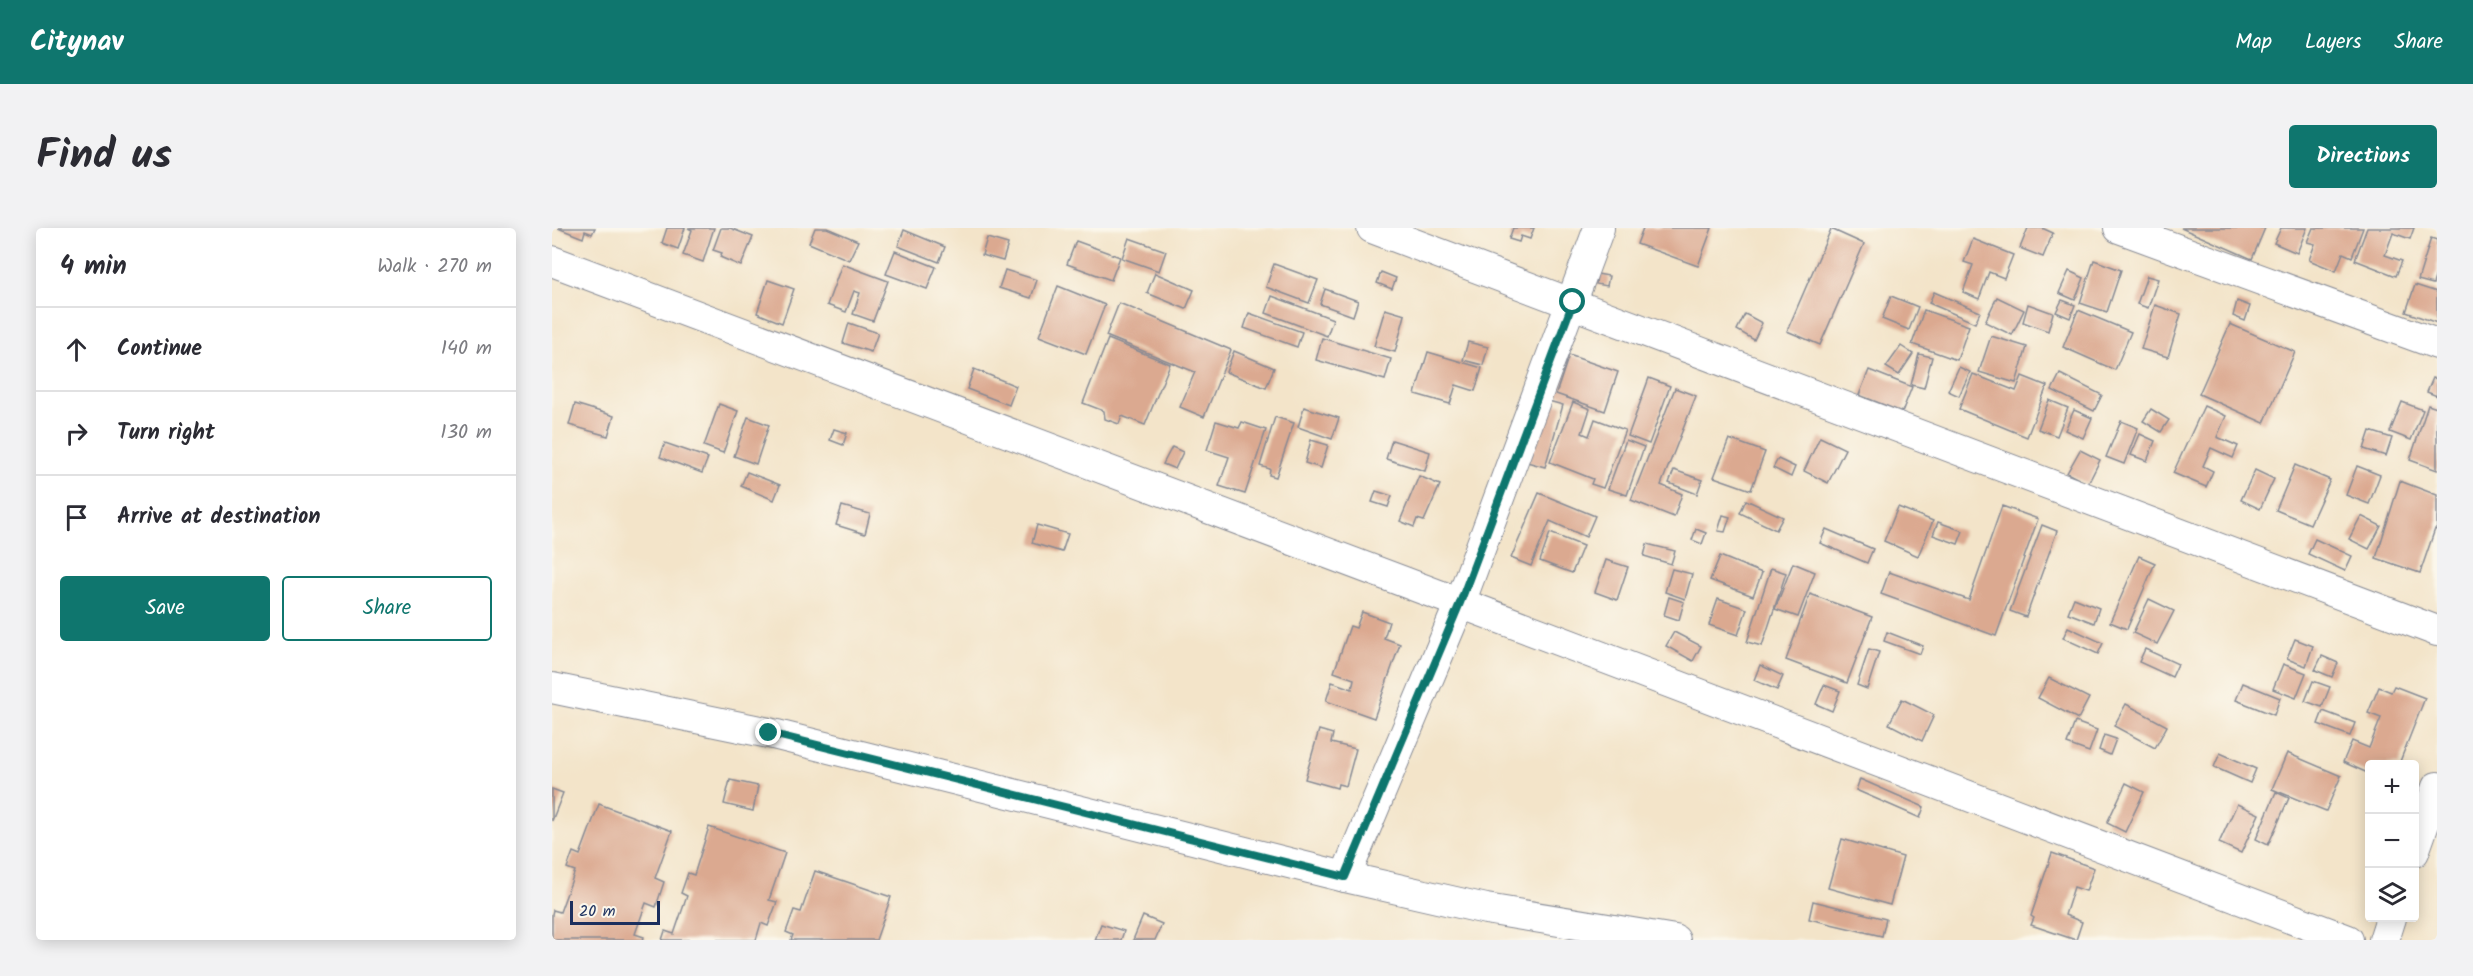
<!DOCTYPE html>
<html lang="en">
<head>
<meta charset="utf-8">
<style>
  body { margin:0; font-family:Kalam,sans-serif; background:#f2f2f3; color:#2b2b33 }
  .controls { position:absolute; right:18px; bottom:18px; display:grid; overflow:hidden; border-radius:6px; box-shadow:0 3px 15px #0003 }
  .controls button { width:54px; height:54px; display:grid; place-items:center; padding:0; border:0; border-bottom:2px solid #e1e1e2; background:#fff; color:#2b2b33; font:30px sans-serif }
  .scale { position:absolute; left:18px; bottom:15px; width:90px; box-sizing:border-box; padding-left:6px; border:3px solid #1b2f5e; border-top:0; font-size:16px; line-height:21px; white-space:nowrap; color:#1b2f5e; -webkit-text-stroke:4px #fbf7ec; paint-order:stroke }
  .stop { position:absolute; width:18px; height:18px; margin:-14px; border:4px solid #0f766e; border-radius:50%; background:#fff }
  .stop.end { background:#0f766e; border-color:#fff; box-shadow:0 2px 6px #0008 }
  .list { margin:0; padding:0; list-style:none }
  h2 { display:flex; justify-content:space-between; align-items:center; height:78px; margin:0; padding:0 24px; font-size:26px }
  h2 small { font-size:20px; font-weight:400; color:#7c7c81 }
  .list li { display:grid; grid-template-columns:39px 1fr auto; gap:18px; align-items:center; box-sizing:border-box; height:84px; padding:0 24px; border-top:2px solid #e1e1e2 }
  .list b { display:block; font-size:22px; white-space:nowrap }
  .list em { font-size:20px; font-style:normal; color:#7c7c81 }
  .actions { display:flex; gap:12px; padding:18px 24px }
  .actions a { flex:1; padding:14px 0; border:2px solid #0f766e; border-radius:6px; text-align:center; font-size:21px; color:#0f766e }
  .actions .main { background:#0f766e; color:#fff }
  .icon { flex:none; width:33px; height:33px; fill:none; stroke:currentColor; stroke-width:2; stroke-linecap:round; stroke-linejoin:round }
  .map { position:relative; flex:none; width:1885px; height:712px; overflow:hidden; border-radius:6px }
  header { display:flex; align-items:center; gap:36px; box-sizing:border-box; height:84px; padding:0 30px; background:#0f766e; color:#fff }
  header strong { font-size:28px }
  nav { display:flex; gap:33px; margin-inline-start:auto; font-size:21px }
  .intro { display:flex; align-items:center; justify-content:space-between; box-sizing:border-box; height:144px; padding:0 36px }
  h1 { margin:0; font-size:42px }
  .button { padding:15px 27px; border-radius:6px; background:#0f766e; color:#fff; font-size:21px; font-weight:700 }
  main { display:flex; gap:36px; padding:0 36px }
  aside { flex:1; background:#fff; border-radius:6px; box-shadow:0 3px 15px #0003 }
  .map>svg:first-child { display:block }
</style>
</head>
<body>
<header>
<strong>Citynav</strong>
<nav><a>Map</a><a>Layers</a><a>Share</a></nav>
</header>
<div class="intro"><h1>Find us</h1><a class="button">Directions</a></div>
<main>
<aside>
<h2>4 min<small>Walk · 270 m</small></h2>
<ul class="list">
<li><svg class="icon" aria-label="ahead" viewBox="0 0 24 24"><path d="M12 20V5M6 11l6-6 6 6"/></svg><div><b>Continue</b></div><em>140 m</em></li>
<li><svg class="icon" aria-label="right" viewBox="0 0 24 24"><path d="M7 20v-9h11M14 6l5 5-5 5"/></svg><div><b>Turn right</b></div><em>130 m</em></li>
<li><svg class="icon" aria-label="arrive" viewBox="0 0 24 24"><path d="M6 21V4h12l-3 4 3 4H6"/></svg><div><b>Arrive at destination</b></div></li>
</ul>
<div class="actions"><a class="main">Save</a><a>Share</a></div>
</aside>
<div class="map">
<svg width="1885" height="712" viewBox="0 0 1885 712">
  <rect width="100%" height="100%" fill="#fbf7ec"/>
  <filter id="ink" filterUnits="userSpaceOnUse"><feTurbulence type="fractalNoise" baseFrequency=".0167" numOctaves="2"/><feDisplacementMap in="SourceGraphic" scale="12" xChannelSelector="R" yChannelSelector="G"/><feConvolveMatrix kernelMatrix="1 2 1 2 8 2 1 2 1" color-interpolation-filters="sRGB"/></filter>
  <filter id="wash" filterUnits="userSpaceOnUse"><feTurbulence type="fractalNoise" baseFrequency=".008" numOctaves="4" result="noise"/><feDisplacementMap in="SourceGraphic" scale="24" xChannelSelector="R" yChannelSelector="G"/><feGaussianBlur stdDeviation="1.35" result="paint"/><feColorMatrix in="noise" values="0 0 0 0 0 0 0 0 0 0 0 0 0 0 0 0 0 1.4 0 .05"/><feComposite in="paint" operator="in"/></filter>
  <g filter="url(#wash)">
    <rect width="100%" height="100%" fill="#f3e4c9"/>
    <g id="blocks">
      <g fill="#dba990">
        <polygon points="6,0 43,0 40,6 33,3 31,10"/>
        <polygon points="115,0 133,0 126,21 110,15"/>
        <polygon points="136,0 162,0 151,34 131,27 140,2"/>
        <polygon points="169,0 178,0 201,9 189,38 168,29 170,25 161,22"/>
        <polygon points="263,0 275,0 306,13 297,32 257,15"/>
        <polygon points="961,0 982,0 978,11 969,8 967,14 957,11"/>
        <polygon points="1091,0 1160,0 1146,38 1085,16"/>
        <polygon points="1476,0 1490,0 1501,5 1491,29 1468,20"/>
        <polygon points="1629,0 1713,0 1700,31"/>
        <polygon points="1729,0 1755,0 1745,25 1722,15"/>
        <polygon points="1761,0 1811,0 1800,29 1791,25 1784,43 1757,32 1763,16 1755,14"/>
        <polygon points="1815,0 1862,0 1858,11 1841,5 1833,27 1850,33 1844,48 1803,32"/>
        <polygon points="1279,1 1312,16 1268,117 1235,103"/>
        <polygon points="352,2 393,19 387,34 346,18"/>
        <polygon points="435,10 456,16 451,33 430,27"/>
        <polygon points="577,10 614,23 607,43 570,30"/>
        <polygon points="1879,10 1885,12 1885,43 1881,56 1866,52"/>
        <polygon points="1421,11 1461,27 1452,50 1437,44 1427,71 1411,64 1421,37 1412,34"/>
        <polygon points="524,13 568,29 559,52 515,36"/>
        <polygon points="343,23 384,39 375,61 334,46"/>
        <polygon points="1542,32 1569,42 1555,84 1528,75"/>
        <polygon points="290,36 336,53 321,93 301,86 308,65 302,63 294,84 275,77"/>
        <polygon points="722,36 766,52 757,75 714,59"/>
        <polygon points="453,42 485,52 479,70 447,60"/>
        <polygon points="1517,43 1532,50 1523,72 1507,65"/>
        <polygon points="829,44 844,50 840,61 825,55"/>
        <polygon points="603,45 642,62 634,81 595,65"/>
        <polygon points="1045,46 1057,48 1055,58 1044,56"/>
        <polygon points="1595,48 1606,51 1596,80 1585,76"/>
        <polygon points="216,52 242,61 230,95 205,85"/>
        <polygon points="1863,57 1885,64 1885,95 1854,84"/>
        <polygon points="506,58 553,77 534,126 487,108"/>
        <polygon points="773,61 806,73 801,88 768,76"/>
        <polygon points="1382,64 1428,84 1423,95 1377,75"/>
        <polygon points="720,68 781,91 775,108 714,85"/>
        <polygon points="1339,68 1366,79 1357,102 1330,91"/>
        <polygon points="1445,69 1472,82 1460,107 1433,94"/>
        <polygon points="1510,72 1523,77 1518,90 1504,84"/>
        <polygon points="1685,73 1698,78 1693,93 1681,88"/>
        <polygon points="567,75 679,122 652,189 628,179 643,144 554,108"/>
        <polygon points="1476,76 1501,85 1496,103 1471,94"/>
        <polygon points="1603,77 1629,86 1616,129 1589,121"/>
        <polygon points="833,81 853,87 843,124 822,118"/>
        <polygon points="1372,82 1417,98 1405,132 1360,116"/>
        <polygon points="1526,82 1579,104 1563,142 1511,119"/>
        <polygon points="697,85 750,104 745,119 692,100"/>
        <polygon points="1193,86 1210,95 1202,112 1185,102"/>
        <polygon points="297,95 326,105 319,124 291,115"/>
        <polygon points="1678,96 1743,124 1712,195 1647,166"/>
        <polygon points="1439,108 1475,119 1464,155 1427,144"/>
        <polygon points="770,110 839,131 833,152 764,132"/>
        <polygon points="556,111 618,136 593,197 570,188 567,196 553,191 552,183 531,175"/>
        <polygon points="916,114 936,119 931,137 911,132"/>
        <polygon points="1349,118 1361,126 1347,147 1334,139"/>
        <polygon points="682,123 722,140 714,160 674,144"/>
        <polygon points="876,124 930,140 923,163 904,157 898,176 863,166"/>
        <polygon points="1367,126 1380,129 1372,160 1359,157"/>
        <polygon points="1017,127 1066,144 1053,183 1004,166"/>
        <polygon points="1407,139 1418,144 1407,168 1396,163"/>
        <polygon points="422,141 464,158 457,177 415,161"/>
        <polygon points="1317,142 1360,159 1350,184 1307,167"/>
        <polygon points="1421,146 1464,163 1470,148 1495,158 1475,209 1407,181"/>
        <polygon points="1508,146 1550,167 1542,183 1500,162"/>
        <polygon points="1097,150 1118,158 1097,216 1076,208"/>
        <polygon points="1881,150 1885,151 1885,168 1875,164"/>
        <polygon points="1123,160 1144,168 1109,257 1130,266 1122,289 1079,272"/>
        <polygon points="993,172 1011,177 993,239 975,234"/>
        <polygon points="1497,172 1516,180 1505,208 1486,201"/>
        <polygon points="1021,174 1038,181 1030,205 1037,208 1043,191 1073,202 1051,260 1039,256 1041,251 998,234"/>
        <polygon points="1850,174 1871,182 1859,212 1838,204"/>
        <polygon points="23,176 62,188 56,208 17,197"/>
        <polygon points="167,176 186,183 171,225 152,218"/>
        <polygon points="1876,177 1885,180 1885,242 1858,232"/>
        <polygon points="1652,178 1674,188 1665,209 1686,218 1681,230 1659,220 1651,238 1661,243 1654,259 1621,245"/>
        <polygon points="752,179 787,190 780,211 746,199"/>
        <polygon points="1599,181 1617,192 1609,204 1591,193"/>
        <polygon points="1522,182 1540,190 1531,210 1513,202"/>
        <polygon points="196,189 217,197 204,236 182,228"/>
        <polygon points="723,189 742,195 724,249 717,247 718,241 708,238"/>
        <polygon points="664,193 687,200 690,194 714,202 693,266 667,258 677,229 655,222"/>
        <polygon points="1569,193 1586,200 1572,236 1554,229"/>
        <polygon points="282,201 295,205 291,217 278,212"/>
        <polygon points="1818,203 1840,210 1834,228 1812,221"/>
        <polygon points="1588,206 1603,213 1595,233 1579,227"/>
        <polygon points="1268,209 1293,221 1276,255 1252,243"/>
        <polygon points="1177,211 1213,224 1199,262 1162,249"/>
        <polygon points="759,212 776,217 769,240 753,235"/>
        <polygon points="840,212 878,224 873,243 834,231"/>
        <polygon points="1074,212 1092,219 1075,267 1056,261"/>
        <polygon points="113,215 156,230 150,245 108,229"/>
        <polygon points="620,219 631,224 623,241 611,236"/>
        <polygon points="1528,222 1548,232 1536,256 1515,245"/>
        <polygon points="1226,231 1243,239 1239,249 1221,240"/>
        <polygon points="1743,237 1778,252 1758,296 1724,282"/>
        <polygon points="1805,238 1828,247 1817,276 1794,267"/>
        <polygon points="1122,242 1150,252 1145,266 1117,255"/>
        <polygon points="1703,242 1722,251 1708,281 1689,272"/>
        <polygon points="195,244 228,257 222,272 189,258"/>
        <polygon points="867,248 888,257 872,293 865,291 862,299 848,293"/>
        <polygon points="1848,253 1885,267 1885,302 1883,301 1868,345 1824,330"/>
        <polygon points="824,263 840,268 836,279 820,274"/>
        <polygon points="987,265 1043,288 1034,309 998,293 979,338 959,330"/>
        <polygon points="1194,272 1231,289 1224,302 1188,285"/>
        <polygon points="290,278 318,286 313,306 284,297"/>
        <polygon points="1450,278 1486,291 1444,408 1329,366 1337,344 1417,372"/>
        <polygon points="1346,279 1381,293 1366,328 1332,313"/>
        <polygon points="1171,287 1178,289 1173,304 1166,303"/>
        <polygon points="1809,288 1829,298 1817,321 1797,311"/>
        <polygon points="1386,294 1411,303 1406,316 1381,307"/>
        <polygon points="485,297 516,306 510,324 480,315"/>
        <polygon points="1490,297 1505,303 1474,389 1458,383"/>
        <polygon points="1144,301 1154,305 1150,316 1140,312"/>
        <polygon points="1274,301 1321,321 1315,335 1268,315"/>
        <polygon points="998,305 1031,318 1020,345 988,333"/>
        <polygon points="1763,311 1800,328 1793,343 1756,326"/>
        <polygon points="1095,316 1123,323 1119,336 1092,328"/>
        <polygon points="1168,328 1210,345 1201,368 1158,352"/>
        <polygon points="1587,328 1603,335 1575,401 1558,394"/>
        <polygon points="1054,332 1076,339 1065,372 1043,364"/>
        <polygon points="1241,335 1263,344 1246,389 1223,381"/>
        <polygon points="1219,340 1234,345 1210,418 1195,414"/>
        <polygon points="1120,341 1140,346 1133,371 1113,364"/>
        <polygon points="1258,366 1320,389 1295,455 1234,432"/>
        <polygon points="1117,369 1132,374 1127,392 1112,387"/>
        <polygon points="1522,370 1547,380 1542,395 1516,385"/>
        <polygon points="1166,371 1195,381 1186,407 1157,397"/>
        <polygon points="1597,371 1622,383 1605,416 1581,405"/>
        <polygon points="810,384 837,394 832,410 848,416 822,490 774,473 780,454 800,461 802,451 782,444 798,398 804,400"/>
        <polygon points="1516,399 1551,415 1546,426 1511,410"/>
        <polygon points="1122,404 1149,418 1141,433 1114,418"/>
        <polygon points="1335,404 1371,418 1368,426 1332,413"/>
        <polygon points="1743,411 1761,418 1754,438 1735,431"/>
        <polygon points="1317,421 1327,424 1315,461 1305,457"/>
        <polygon points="1593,421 1626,436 1620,449 1587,434"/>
        <polygon points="1770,428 1786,435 1780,449 1763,442"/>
        <polygon points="1731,436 1754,445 1744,470 1721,461"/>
        <polygon points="1208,437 1231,448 1225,462 1202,452"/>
        <polygon points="1497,450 1537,470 1526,491 1486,470"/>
        <polygon points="1761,453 1778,459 1770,479 1753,473"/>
        <polygon points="1691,455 1728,470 1722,487 1684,472"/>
        <polygon points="1272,457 1288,463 1280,483 1264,476"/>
        <polygon points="1842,458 1873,470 1847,536 1818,536 1818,546 1791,534 1800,513 1817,520 1829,490 1816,485 1827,459 1839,464"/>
        <polygon points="1350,471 1382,487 1370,513 1337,496"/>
        <polygon points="1574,476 1615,498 1603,520 1562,498"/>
        <polygon points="1771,483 1803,495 1798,508 1766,496"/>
        <polygon points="1523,494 1545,502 1537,524 1515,516"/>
        <polygon points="767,502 781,506 779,515 804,521 794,558 786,556 785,560 753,551"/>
        <polygon points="1552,507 1564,511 1558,527 1547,522"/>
        <polygon points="1668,525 1704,541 1698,555 1662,539"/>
        <polygon points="1735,525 1789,548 1774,583 1720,561"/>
        <polygon points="1308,551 1372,579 1368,590 1304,562"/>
        <polygon points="178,552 206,558 201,583 172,576"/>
        <polygon points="1574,555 1592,564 1573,604 1555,595"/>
        <polygon points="0,561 11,565 0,593"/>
        <polygon points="1724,564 1737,570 1716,617 1704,611"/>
        <polygon points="47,576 120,603 103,650 112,654 104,679 94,675 83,706 92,709 91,712 0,712 0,686 1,682 8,684 23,643 15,640 21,624 28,627"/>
        <polygon points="1685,576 1707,586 1689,625 1667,615"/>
        <polygon points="157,599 233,625 217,672 225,674 216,698 209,695 204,712 110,712 113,703 122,706 135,668 129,665 136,645 142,647"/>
        <polygon points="1290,611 1351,629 1338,677 1276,660"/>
        <polygon points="1500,625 1542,640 1534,663 1522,659 1513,687 1530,694 1524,712 1479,697 1482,690 1479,688"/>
        <polygon points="263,643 339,669 324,712 239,712 241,707 234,704 242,682 249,684"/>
        <polygon points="1261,673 1334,691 1330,708 1257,691"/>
        <polygon points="591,688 610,696 603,712 581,712"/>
        <polygon points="549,696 572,703 569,712 543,712"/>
      </g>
    </g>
  </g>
  <g filter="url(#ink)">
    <use href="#blocks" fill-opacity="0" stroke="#878a94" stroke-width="1.5"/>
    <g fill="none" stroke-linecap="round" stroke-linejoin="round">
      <g stroke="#878a94" stroke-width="32">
        <g id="minor">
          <polyline points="820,0 1885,403"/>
          <polyline points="1567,0 1885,116"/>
          <polyline points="0,33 908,375 1796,712"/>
          <polyline points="0,460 217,505 793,649 934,681 1123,712"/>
          <polyline points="1862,624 1885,559"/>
          <polyline points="793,649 908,375 1047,0"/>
          <polyline points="1832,712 1839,690"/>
        </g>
      </g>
      <use href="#minor" stroke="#fff" stroke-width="30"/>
    </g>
  </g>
  <g fill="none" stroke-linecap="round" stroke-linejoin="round" filter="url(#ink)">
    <polyline stroke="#0f766e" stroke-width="8" points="217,505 793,649 908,375 1021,74"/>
  </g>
</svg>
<div class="controls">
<button>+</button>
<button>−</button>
<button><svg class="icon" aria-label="layers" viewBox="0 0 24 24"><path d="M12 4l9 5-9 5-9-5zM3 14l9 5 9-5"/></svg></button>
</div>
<div class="scale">20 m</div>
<div class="stop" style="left:1021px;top:74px"></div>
<div class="stop end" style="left:217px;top:505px"></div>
</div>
</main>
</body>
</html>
